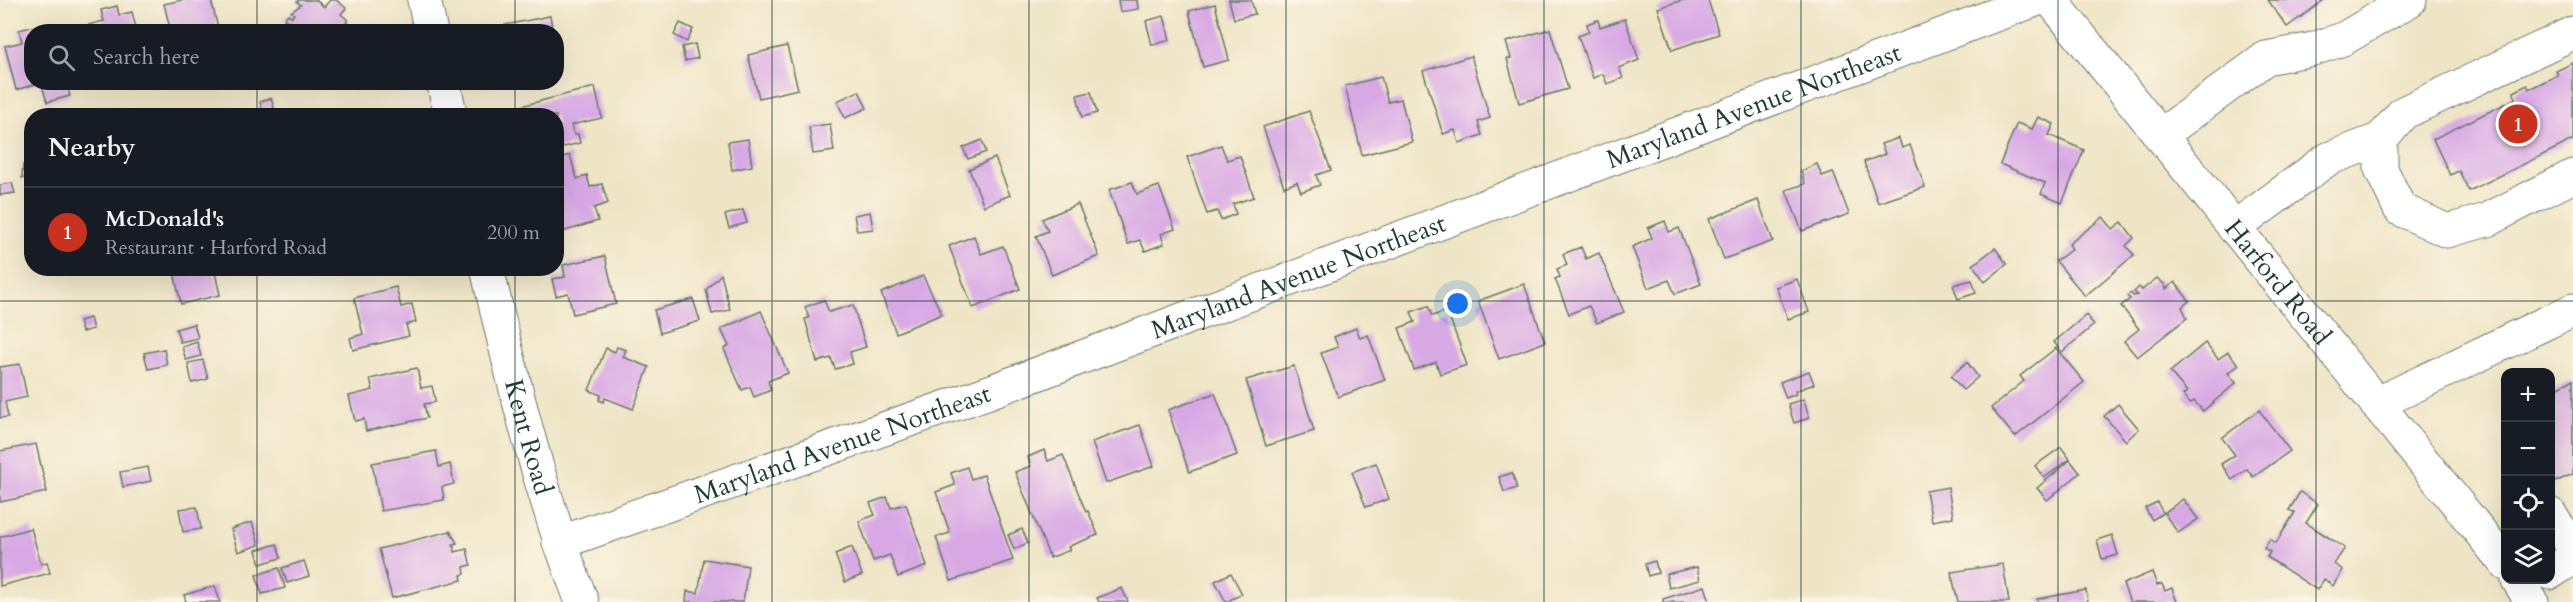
<!DOCTYPE html>
<html lang="en">
<head>
<meta charset="utf-8">
<style>
  body { margin:0; font-family:Cardo,serif; background:#242831; color:#f1f3f6 }
  .controls { position:absolute; right:18px; bottom:18px; display:grid; overflow:hidden; border-radius:12px; box-shadow:0 6px 24px #0002 }
  .controls button { width:54px; height:54px; display:grid; place-items:center; padding:0; border:0; border-bottom:2px solid #363941; background:#171b24; color:#f1f3f6; font:30px sans-serif }
  .you { position:absolute; left:1458px; top:304px; width:21px; height:21px; margin:-15px; border:4px solid #fff; border-radius:50%; background:#1a73e8; box-shadow:0 0 0 9px #1a73e833 }
  .badge { display:grid; place-items:center; width:39px; height:39px; border-radius:50%; background:#c8321e; color:#fff; font-size:20px; font-weight:700 }
  .pin { position:absolute; translate:-50% -50%; border:3px solid #fff; box-shadow:0 2px 6px #0006 }
  .list { margin:0; padding:0; list-style:none }
  h2 { display:flex; justify-content:space-between; align-items:center; height:78px; margin:0; padding:0 24px; font-size:26px }
  h2 small { font-size:20px; font-weight:400; color:#9ea1a6 }
  .list li { display:grid; grid-template-columns:39px 1fr auto; gap:18px; align-items:center; box-sizing:border-box; height:90px; padding:0 24px; border-top:2px solid #363941 }
  .list b { display:block; font-size:22px; white-space:nowrap }
  .list p { margin:0; font-size:20px; white-space:nowrap; color:#9ea1a6 }
  .list em { font-size:20px; font-style:normal; color:#9ea1a6 }
  .icon { flex:none; width:33px; height:33px; fill:none; stroke:currentColor; stroke-width:2; stroke-linecap:round; stroke-linejoin:round }
  .map { position:relative; flex:none; width:2573px; height:602px; overflow:hidden }
  .search { position:absolute; background:#171b24; box-shadow:0 6px 24px #0002; left:24px; top:24px; width:540px; height:66px; display:flex; align-items:center; gap:15px; box-sizing:border-box; padding:0 21px; border-radius:24px; color:#9ea1a6; font-size:22px }
  .panel { position:absolute; background:#171b24; box-shadow:0 6px 24px #0002; left:24px; top:108px; width:540px; height:168px; border-radius:24px }
  .map>svg:first-child { display:block }
</style>
</head>
<body>
<div class="map">
<svg width="2573" height="602" viewBox="0 0 2573 602">
  <rect width="100%" height="100%" fill="#fcf5e5"/>
  <filter id="ink" filterUnits="userSpaceOnUse"><feTurbulence type="fractalNoise" baseFrequency=".0167" numOctaves="2"/><feDisplacementMap in="SourceGraphic" scale="12" xChannelSelector="R" yChannelSelector="G"/><feConvolveMatrix kernelMatrix="1 2 1 2 8 2 1 2 1" color-interpolation-filters="sRGB"/></filter>
  <filter id="wash" filterUnits="userSpaceOnUse"><feTurbulence type="fractalNoise" baseFrequency=".008" numOctaves="4" result="noise"/><feDisplacementMap in="SourceGraphic" scale="24" xChannelSelector="R" yChannelSelector="G"/><feGaussianBlur stdDeviation="1.35" result="paint"/><feColorMatrix in="noise" values="0 0 0 0 0 0 0 0 0 0 0 0 0 0 0 0 0 1.4 0 .05"/><feComposite in="paint" operator="in"/></filter>
  <g filter="url(#wash)">
    <rect width="100%" height="100%" fill="#efe5c6"/>
    <g id="blocks">
      <g fill="#d8a8e5">
        <polygon points="182,0 211,0 219,32 171,32 164,4"/>
        <polygon points="299,0 316,0 324,7 330,0 336,0 346,8 341,14 348,20 346,22 350,25 348,28 352,32 285,32 282,29 289,21 284,19 288,14 292,17 294,14 291,12 301,5 297,2"/>
        <polygon points="1118,0 1137,0 1138,9 1120,12"/>
        <polygon points="1229,0 1251,0 1255,14 1234,19"/>
        <polygon points="1683,0 1708,0 1719,34 1672,50 1658,8"/>
        <polygon points="2268,0 2324,0 2287,27"/>
        <polygon points="1215,4 1229,60 1203,67 1189,11"/>
        <polygon points="117,6 119,15 132,12 137,32 86,32 84,26 104,21 101,10"/>
        <polygon points="550,16 553,32 507,32 505,25"/>
        <polygon points="1164,16 1170,40 1152,45 1146,21"/>
        <polygon points="1625,19 1639,60 1619,68 1623,78 1607,84 1603,74 1593,78 1578,36 1589,32 1587,24 1598,20 1600,27"/>
        <polygon points="680,23 693,29 687,42 674,35"/>
        <polygon points="40,25 42,32 32,32 32,82 39,83 16,90 5,46 22,42 19,30"/>
        <polygon points="1550,29 1568,89 1519,103 1507,59 1511,58 1506,42"/>
        <polygon points="695,44 698,58 685,61 682,47"/>
        <polygon points="787,46 798,89 759,98 748,55"/>
        <polygon points="1471,56 1490,118 1478,122 1482,135 1459,143 1455,130 1443,134 1423,71"/>
        <polygon points="2573,63 2573,140 2469,191 2459,171 2450,175 2433,139 2515,99 2514,92 2527,85 2529,89 2558,75 2556,71"/>
        <polygon points="1381,77 1388,102 1401,99 1412,142 1362,155 1345,86"/>
        <polygon points="41,82 66,82 70,96 47,102"/>
        <polygon points="595,87 602,118 571,125 574,135 578,134 580,143 556,149 556,116 523,116 521,106"/>
        <polygon points="859,91 867,108 845,118 837,101"/>
        <polygon points="1091,92 1097,113 1082,117 1077,95"/>
        <polygon points="271,98 275,111 264,115 260,102"/>
        <polygon points="1309,111 1331,170 1316,175 1320,185 1301,192 1297,182 1284,187 1263,127"/>
        <polygon points="2038,117 2054,124 2049,135 2084,150 2062,203 2041,194 2045,183 2000,164 2017,123 2032,129"/>
        <polygon points="830,124 834,151 813,154 809,127"/>
        <polygon points="1899,138 1902,148 1910,145 1925,187 1878,203 1864,162 1885,154 1881,144"/>
        <polygon points="748,139 752,166 732,170 728,142"/>
        <polygon points="982,140 986,152 968,159 963,148"/>
        <polygon points="1221,145 1227,160 1240,156 1254,197 1233,204 1236,214 1221,220 1217,211 1207,214 1187,157"/>
        <polygon points="570,155 577,179 587,175 590,187 602,184 608,203 594,208 598,221 556,234 556,159"/>
        <polygon points="995,158 1010,195 984,206 969,169"/>
        <polygon points="1817,164 1822,176 1833,172 1849,214 1802,231 1786,190 1805,184 1801,171"/>
        <polygon points="23,165 32,165 32,179 22,178"/>
        <polygon points="1132,182 1137,194 1159,186 1175,229 1161,234 1164,244 1145,251 1140,240 1128,244 1109,190"/>
        <polygon points="12,183 15,193 0,195 0,185"/>
        <polygon points="1758,200 1773,241 1724,259 1709,219"/>
        <polygon points="1078,204 1099,256 1052,275 1036,236 1048,231 1042,219"/>
        <polygon points="743,210 747,223 729,228 725,215"/>
        <polygon points="870,212 873,229 857,231 854,215"/>
        <polygon points="2103,217 2113,229 2122,222 2134,238 2126,246 2134,255 2085,296 2056,261 2072,249 2069,244"/>
        <polygon points="1665,221 1669,232 1679,228 1701,284 1675,294 1669,280 1648,288 1632,247 1652,238 1648,228"/>
        <polygon points="974,236 981,254 1003,246 1020,289 973,308 949,246"/>
        <polygon points="1581,247 1586,259 1599,253 1624,312 1597,323 1589,306 1569,314 1555,279 1560,277 1557,269 1567,265 1563,254"/>
        <polygon points="1995,248 2007,264 1985,282 1973,265"/>
        <polygon points="605,256 616,304 573,314 568,293 556,296 552,279 565,277 563,265"/>
        <polygon points="173,268 214,268 220,295 181,304"/>
        <polygon points="721,274 730,310 712,314 706,290"/>
        <polygon points="923,276 942,314 896,333 881,293"/>
        <polygon points="2157,278 2165,285 2166,289 2175,282 2187,298 2189,301 2182,307 2187,318 2137,357 2124,341 2139,329 2121,306 2130,299 2127,296 2131,293 2133,296 2137,295 2134,292 2139,287 2142,290"/>
        <polygon points="1797,279 1809,312 1788,319 1776,287"/>
        <polygon points="1972,280 1976,293 1958,299 1953,285"/>
        <polygon points="1524,284 1545,342 1499,359 1478,301"/>
        <polygon points="396,287 401,307 412,304 416,322 406,325 409,336 353,350 350,338 363,334 354,298"/>
        <polygon points="693,299 700,321 660,333 654,310"/>
        <polygon points="824,300 829,312 853,305 866,347 850,352 853,364 835,369 831,358 817,362 805,319 809,318 805,307"/>
        <polygon points="1428,306 1432,316 1447,311 1467,365 1440,374 1436,362 1414,370 1399,328 1415,322 1411,312"/>
        <polygon points="761,311 788,373 768,381 771,390 754,397 750,387 742,390 724,349 729,346 721,329"/>
        <polygon points="2086,315 2094,325 2062,352 2054,342"/>
        <polygon points="90,318 93,329 82,332 79,321"/>
        <polygon points="194,324 198,338 180,342 176,329"/>
        <polygon points="1356,328 1360,338 1368,335 1385,380 1338,397 1321,353 1338,347 1334,337"/>
        <polygon points="197,342 201,356 186,360 182,347"/>
        <polygon points="2205,343 2218,359 2228,352 2239,365 2228,373 2236,383 2203,411 2194,401 2190,404 2183,395 2187,392 2170,372"/>
        <polygon points="617,347 626,350 623,357 649,367 633,409 605,398 604,402 599,400 601,395 589,390 606,348 615,352"/>
        <polygon points="2056,348 2084,382 2015,437 1991,408 2024,381 2020,376"/>
        <polygon points="164,349 167,365 148,369 144,353"/>
        <polygon points="203,360 208,379 192,383 188,363"/>
        <polygon points="1967,362 1978,377 1963,390 1951,376"/>
        <polygon points="20,364 27,397 5,402 8,417 0,418 0,367"/>
        <polygon points="1294,366 1314,431 1266,446 1246,380"/>
        <polygon points="417,368 421,388 432,386 435,399 435,402 424,404 427,418 366,431 364,419 355,421 349,396 373,390 370,379"/>
        <polygon points="1809,371 1814,384 1795,391 1796,394 1786,398 1780,382"/>
        <polygon points="2573,380 2573,474 2553,483 2550,479 2550,391"/>
        <polygon points="1215,393 1237,455 1189,472 1168,410"/>
        <polygon points="1804,399 1809,418 1794,423 1788,404"/>
        <polygon points="2118,404 2139,429 2126,441 2104,416"/>
        <polygon points="2259,410 2290,451 2253,477 2247,469 2232,480 2221,464 2235,455 2222,438"/>
        <polygon points="1140,425 1154,466 1106,483 1092,442"/>
        <polygon points="36,444 47,492 0,502 0,451"/>
        <polygon points="2061,447 2070,459 2044,478 2035,466"/>
        <polygon points="1044,450 1048,461 1063,455 1086,512 1088,511 1098,535 1072,545 1068,547 1070,550 1050,558 1015,472 1031,466 1028,457"/>
        <polygon points="436,451 439,467 450,464 454,484 442,487 444,500 381,511 372,463"/>
        <polygon points="2070,460 2080,473 2047,500 2037,488"/>
        <polygon points="1376,463 1389,499 1366,507 1352,472"/>
        <polygon points="148,467 151,481 123,487 120,472"/>
        <polygon points="967,467 971,479 984,475 1013,560 951,581 936,537 950,533 936,492 955,485 951,473"/>
        <polygon points="1512,473 1517,488 1504,492 1499,477"/>
        <polygon points="1948,487 1953,517 1932,521 1926,491"/>
        <polygon points="2300,492 2318,504 2306,523 2345,548 2334,564 2343,570 2333,586 2324,579 2317,590 2267,557 2270,552 2264,548 2270,539 2276,543 2289,522 2295,513 2289,510"/>
        <polygon points="887,497 891,508 906,504 927,566 898,577 890,555 873,561 859,521 875,515 870,503"/>
        <polygon points="2183,499 2198,519 2178,533 2164,513"/>
        <polygon points="2157,502 2163,513 2152,520 2145,508"/>
        <polygon points="197,507 201,529 183,532 179,509"/>
        <polygon points="252,522 259,545 238,552 231,529"/>
        <polygon points="31,528 41,564 47,562 50,573 0,586 0,537"/>
        <polygon points="1022,529 1028,543 1014,549 1008,535"/>
        <polygon points="450,531 457,543 453,544 455,552 467,549 470,563 471,565 464,567 465,574 461,575 462,580 392,598 379,549"/>
        <polygon points="2112,535 2118,555 2102,559 2097,540"/>
        <polygon points="277,544 281,558 260,564 256,550"/>
        <polygon points="852,547 862,575 845,582 835,554"/>
        <polygon points="704,559 748,566 743,602 686,602 687,591 698,593"/>
        <polygon points="304,561 309,576 287,583 282,568"/>
        <polygon points="1655,561 1658,573 1648,576 1645,564"/>
        <polygon points="2003,564 2009,602 1958,602 1951,572"/>
        <polygon points="1697,567 1700,580 1669,588 1666,574"/>
        <polygon points="279,568 285,588 262,594 256,575"/>
        <polygon points="2152,572 2157,585 2162,584 2165,591 2172,588 2177,602 2130,602 2123,584"/>
        <polygon points="1231,573 1242,594 1226,602 1215,581"/>
        <polygon points="215,586 220,602 186,602 184,595"/>
        <polygon points="1705,586 1710,602 1663,602 1663,599"/>
        <polygon points="1122,588 1128,602 1099,602 1097,598"/>
        <polygon points="2086,590 2088,602 2038,602 2037,599"/>
      </g>
    </g>
  </g>
  <g filter="url(#ink)">
    <use href="#blocks" fill-opacity="0" stroke="#687867" stroke-width="1.5"/>
    <g fill="none" stroke-linecap="round" stroke-linejoin="round">
      <g stroke="#687867" stroke-width="35">
        <g id="minor">
          <polyline points="424,0 431,32"/>
          <path id="s1" d="M2051,0L2506,564"/>
          <polyline points="2573,33 2403,113 2381,139 2381,169 2400,209 2447,231 2487,220 2573,176"/>
          <polyline points="443,82 451,116"/>
          <polyline points="2160,136 2266,58 2313,49 2343,39 2410,0"/>
          <polyline points="2234,228 2328,159 2381,139"/>
          <path id="s2" d="M487,268C513,382 540,493 582,602"/>
          <polyline points="2376,404 2573,310"/>
          <polyline points="2550,514 2556,524 2573,545"/>
          <path id="s3" d="M559,543L989,392L2035,0"/>
          <polyline points="2550,573 2573,558"/>
          <polyline points="2518,580 2532,602"/>
        </g>
      </g>
      <use href="#minor" stroke="#fff" stroke-width="33"/>
    </g>
  </g>
  <path fill="none" stroke="#1f3d34" stroke-width="1.5" stroke-opacity="0.55" d="M257,0V32M515,0V32M772,0V602M1029,0V602M1286,0V602M1544,0V602M1801,0V602M2058,0V602M2316,0V602M257,82V116M515,82V116M257,268V602M515,268V602M0,301H2573"/>
  <g text-anchor="middle" dominant-baseline="central" stroke-width="4.5" stroke-linejoin="round" paint-order="stroke">
    <g font-size="26" fill="#1f3d34" stroke="#fcf5e5">
      <text stroke="none"><textPath href="#s3" startOffset="1272">Maryland Avenue Northeast</textPath></text>
      <text stroke="none"><textPath href="#s3" startOffset="786">Maryland Avenue Northeast</textPath></text>
      <text stroke="none"><textPath href="#s1" startOffset="362">Harford Road</textPath></text>
      <text stroke="none"><textPath href="#s2" startOffset="174">Kent Road</textPath></text>
      <text stroke="none"><textPath href="#s3" startOffset="300">Maryland Avenue Northeast</textPath></text>
    </g>
  </g>
</svg>
<div class="controls">
<button>+</button>
<button>−</button>
<button><svg class="icon" aria-label="locate" viewBox="0 0 24 24"><circle cx="12" cy="12" r="6"/><path d="M12 2v4M12 18v4M2 12h4M18 12h4"/></svg></button>
<button><svg class="icon" aria-label="layers" viewBox="0 0 24 24"><path d="M12 4l9 5-9 5-9-5zM3 14l9 5 9-5"/></svg></button>
</div>
<div class="you"></div>
<div class="pin badge" style="left:2518px;top:124px">1</div>
<div class="search"><svg class="icon" aria-label="search" viewBox="0 0 24 24"><circle cx="10" cy="10" r="6"/><path d="M15 15l6 6"/></svg>Search here</div>
<section class="panel">
<h2>Nearby<small></small></h2>
<ul class="list">
<li><span class="badge">1</span><div><b>McDonald's</b><p>Restaurant · Harford Road</p></div><em>200 m</em></li>
</ul>
</section>
</div>
</body>
</html>
